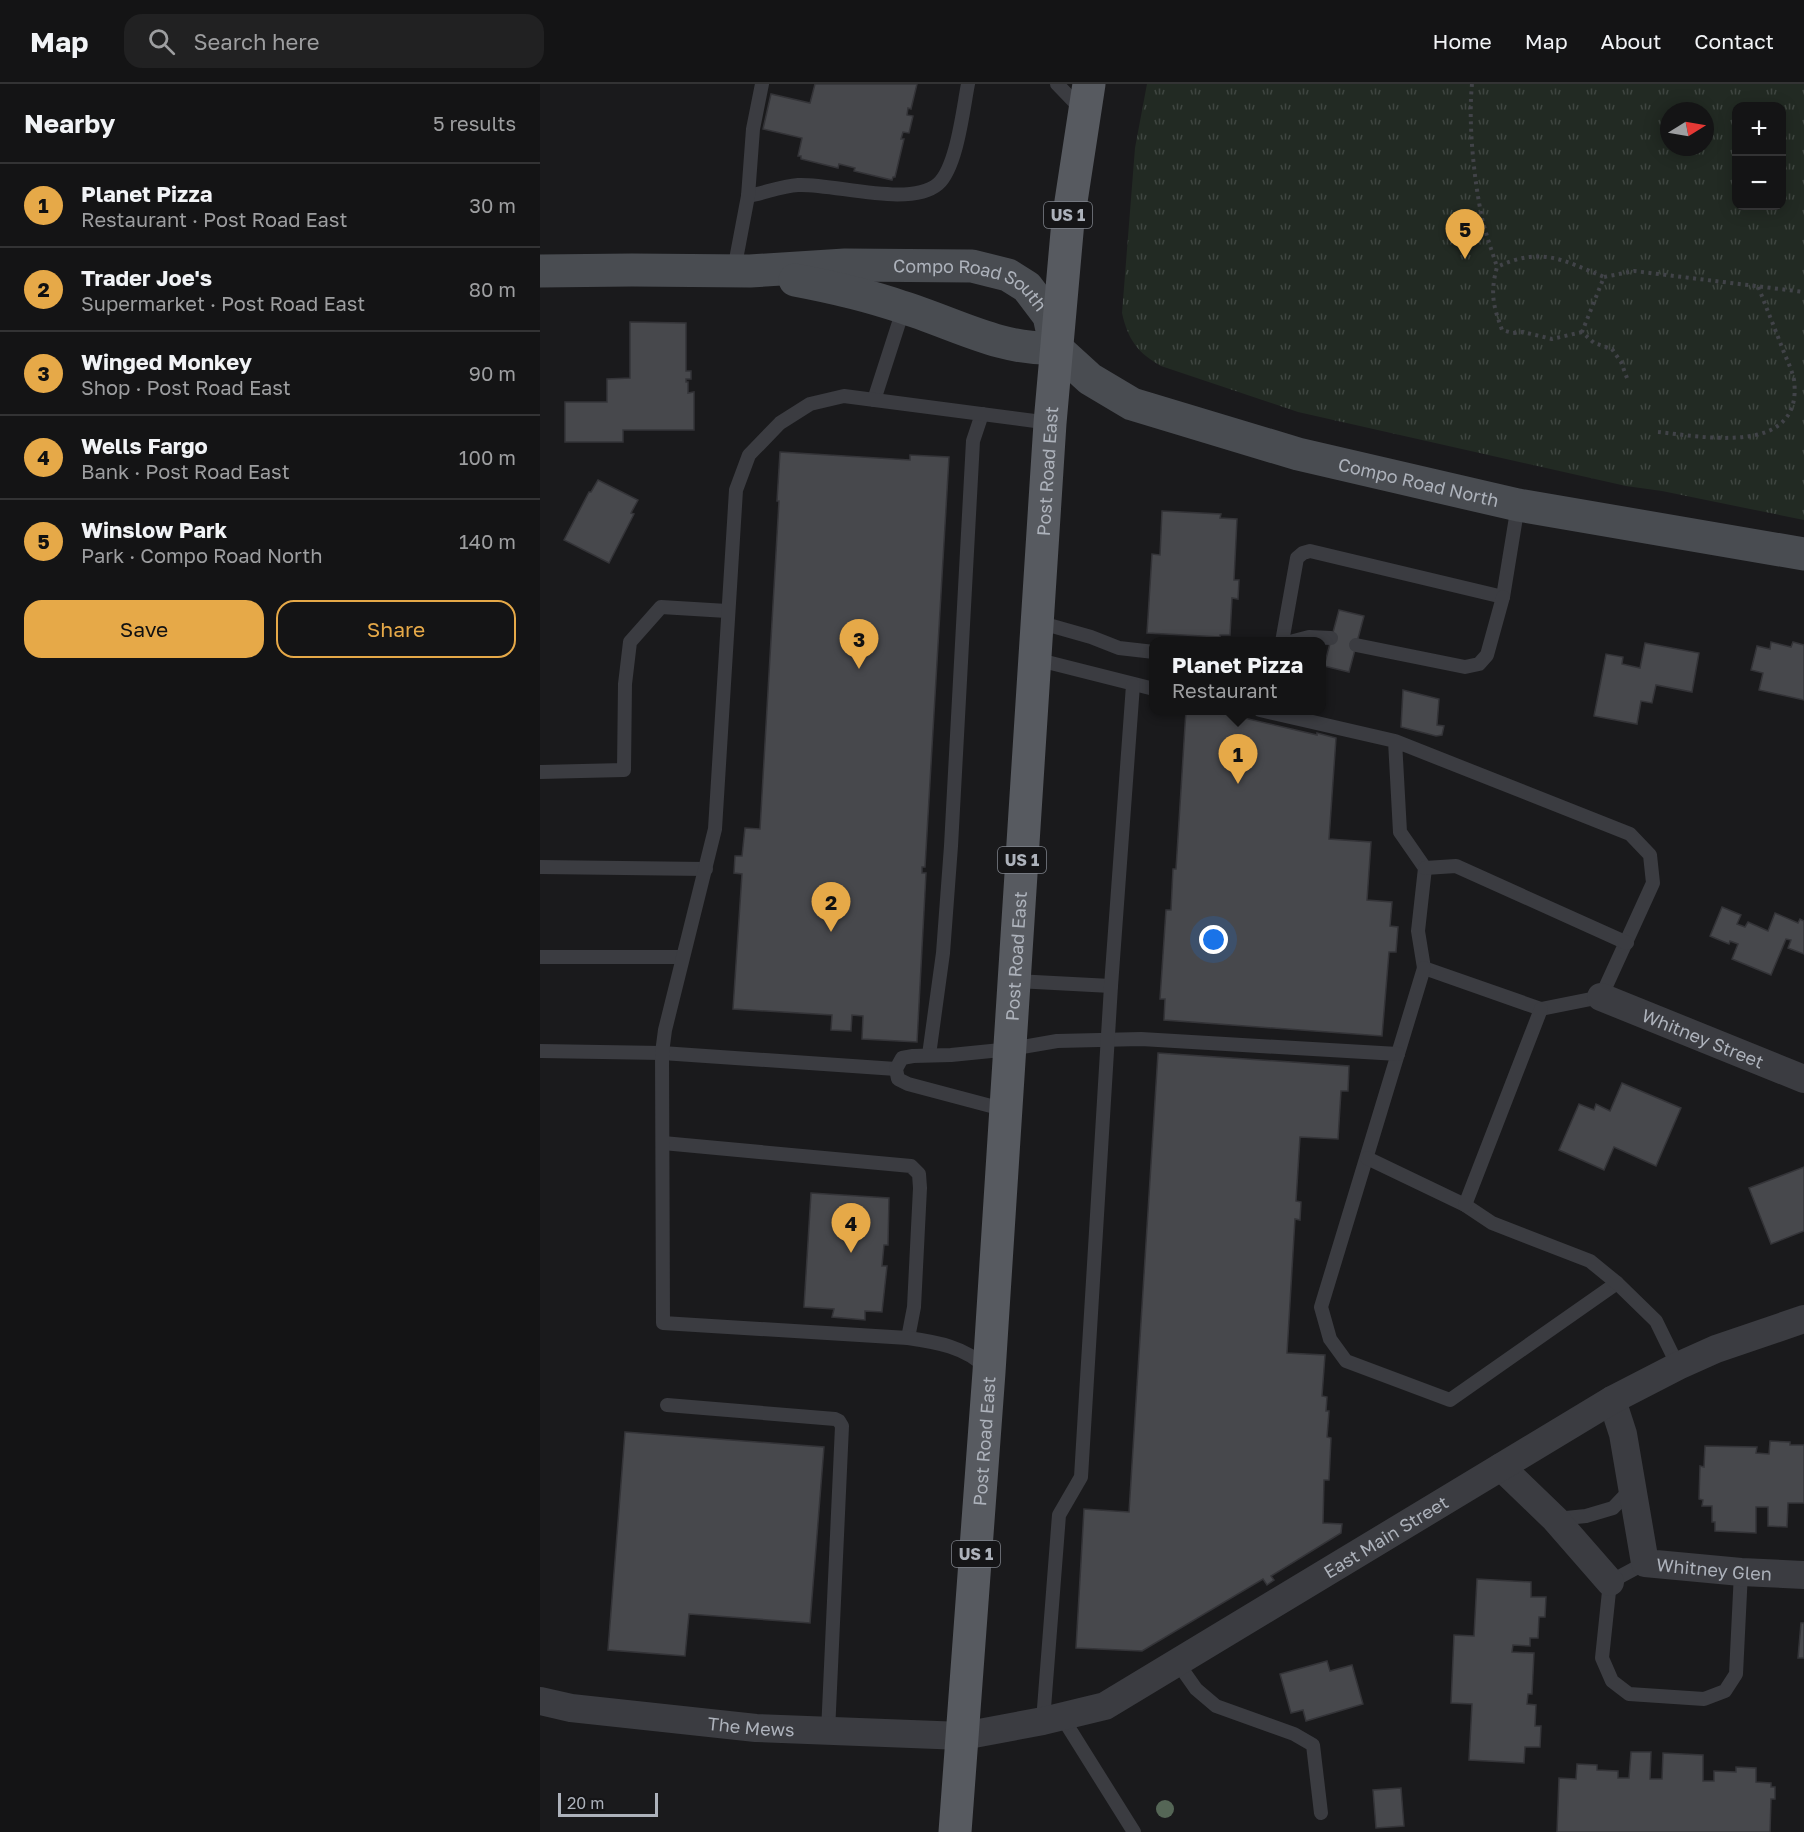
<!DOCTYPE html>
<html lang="en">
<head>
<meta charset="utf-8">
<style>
  body { margin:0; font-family:"Golos Text",sans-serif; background:#212122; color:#f1f3f6 }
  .controls { position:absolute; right:18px; top:18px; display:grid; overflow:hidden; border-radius:12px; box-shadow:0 3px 15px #0003 }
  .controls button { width:54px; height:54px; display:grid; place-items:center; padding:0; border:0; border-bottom:2px solid #333334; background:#141415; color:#f1f3f6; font:30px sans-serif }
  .compass { position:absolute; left:1120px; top:18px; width:54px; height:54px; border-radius:50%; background:#141415; box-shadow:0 3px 15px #0003; rotate:79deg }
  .scale { position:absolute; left:18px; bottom:15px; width:100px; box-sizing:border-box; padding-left:6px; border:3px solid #adb2bb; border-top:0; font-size:16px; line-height:21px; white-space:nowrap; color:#adb2bb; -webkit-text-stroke:4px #151517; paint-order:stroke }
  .you { position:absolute; left:674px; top:856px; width:21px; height:21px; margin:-15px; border:4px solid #fff; border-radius:50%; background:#1a73e8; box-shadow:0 0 0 9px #1a73e833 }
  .badge { display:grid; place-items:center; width:39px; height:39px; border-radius:50%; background:#e6a948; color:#111; font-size:20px; font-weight:700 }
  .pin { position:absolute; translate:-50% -50px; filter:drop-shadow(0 2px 3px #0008) }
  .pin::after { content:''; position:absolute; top:32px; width:21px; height:18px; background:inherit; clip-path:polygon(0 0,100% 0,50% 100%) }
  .popup { position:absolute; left:609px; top:553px; width:177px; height:78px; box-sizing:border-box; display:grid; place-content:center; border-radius:12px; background:#141415; filter:drop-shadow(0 2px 4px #0005); font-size:20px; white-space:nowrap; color:#9d9ea0 }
  .popup b { font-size:22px; color:#f1f3f6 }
  .popup::after { content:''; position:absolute; left:50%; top:100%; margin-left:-12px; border:12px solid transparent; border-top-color:#141415 }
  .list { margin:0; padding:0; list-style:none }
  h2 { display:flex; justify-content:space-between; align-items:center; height:78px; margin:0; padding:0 24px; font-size:26px }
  h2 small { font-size:20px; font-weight:400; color:#9d9ea0 }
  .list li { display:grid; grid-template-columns:39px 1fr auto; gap:18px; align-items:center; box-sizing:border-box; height:84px; padding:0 24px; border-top:2px solid #333334 }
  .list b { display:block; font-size:22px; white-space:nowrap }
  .list p { margin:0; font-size:20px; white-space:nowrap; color:#9d9ea0 }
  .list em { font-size:20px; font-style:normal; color:#9d9ea0 }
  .actions { display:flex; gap:12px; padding:18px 24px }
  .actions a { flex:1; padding:14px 0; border:2px solid #e6a948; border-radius:18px; text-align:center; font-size:21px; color:#e6a948 }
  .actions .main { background:#e6a948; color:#111 }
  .icon { flex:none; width:33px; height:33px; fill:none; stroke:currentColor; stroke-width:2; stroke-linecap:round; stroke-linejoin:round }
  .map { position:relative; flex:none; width:1264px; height:1748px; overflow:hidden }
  header { display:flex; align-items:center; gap:36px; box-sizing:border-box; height:84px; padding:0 30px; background:#141415; border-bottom:2px solid #333334 }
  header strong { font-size:28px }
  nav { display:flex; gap:33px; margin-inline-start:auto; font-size:21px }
  .search { width:420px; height:54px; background:#212122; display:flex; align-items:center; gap:15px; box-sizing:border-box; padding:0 21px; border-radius:18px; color:#9d9ea0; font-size:22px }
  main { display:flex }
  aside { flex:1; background:#141415 }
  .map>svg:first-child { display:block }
</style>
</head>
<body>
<header>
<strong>Map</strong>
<div class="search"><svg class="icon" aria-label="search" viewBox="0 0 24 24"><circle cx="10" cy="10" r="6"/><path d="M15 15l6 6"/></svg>Search here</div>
<nav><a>Home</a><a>Map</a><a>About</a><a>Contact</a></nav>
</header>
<main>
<aside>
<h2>Nearby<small>5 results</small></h2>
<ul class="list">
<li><span class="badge">1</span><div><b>Planet Pizza</b><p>Restaurant · Post Road East</p></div><em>30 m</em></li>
<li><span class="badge">2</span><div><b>Trader Joe's</b><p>Supermarket · Post Road East</p></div><em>80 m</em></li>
<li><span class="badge">3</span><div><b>Winged Monkey</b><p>Shop · Post Road East</p></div><em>90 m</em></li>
<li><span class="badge">4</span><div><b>Wells Fargo</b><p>Bank · Post Road East</p></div><em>100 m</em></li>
<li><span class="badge">5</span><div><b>Winslow Park</b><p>Park · Compo Road North</p></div><em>140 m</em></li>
</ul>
<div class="actions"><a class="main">Save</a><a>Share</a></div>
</aside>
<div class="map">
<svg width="1264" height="1748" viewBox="0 0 1264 1748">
  <defs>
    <pattern id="grass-tufts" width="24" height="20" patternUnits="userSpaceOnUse" patternTransform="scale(1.5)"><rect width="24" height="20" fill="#222a23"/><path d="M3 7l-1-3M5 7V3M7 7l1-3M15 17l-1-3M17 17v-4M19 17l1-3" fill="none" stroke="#3f4641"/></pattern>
  </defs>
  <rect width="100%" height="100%" fill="#1a1a1c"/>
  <path fill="url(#grass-tufts)" fill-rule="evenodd" d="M607,0H1264V436L1122,407L1086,402L758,328L621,282C598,269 588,256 582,229L595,64ZM1196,22H1242V122H1196ZM1129,27H1165V63H1129Z"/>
  <g fill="#47484c" stroke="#343438" stroke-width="1.5">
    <polygon points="275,0 377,0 371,25 368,24 367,31 373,32 369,49 363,48 361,55 364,55 355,93 353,93 352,96 314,87 315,84 299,80 298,84 261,75 261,72 258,72 262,54 223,45 231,10 270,19"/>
    <polygon points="90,238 146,239 146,287 151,287 151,295 146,295 146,298 148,298 148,309 154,308 154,346 83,346 83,358 25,358 25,318 67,318 67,295 90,294"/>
    <polygon points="240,368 370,376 370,371 409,373 385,783 382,783 382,789 386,789 377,958 322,955 323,932 312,931 311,947 291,946 292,931 193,925 202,790 194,789 195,772 202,772 205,744 220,745 239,417 237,417"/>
    <polygon points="58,396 98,416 91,429 94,430 69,479 24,456 49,408 51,408"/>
    <polygon points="622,427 681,430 680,434 697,435 694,496 699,496 698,515 692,514 690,551 680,551 680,553 607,549 612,470 620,471"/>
    <polygon points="799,526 824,532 809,588 784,582"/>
    <polygon points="1231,558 1251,563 1253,558 1264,561 1264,616 1219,606 1223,589 1211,586 1217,562 1230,565"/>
    <polygon points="1105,559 1159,569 1152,608 1116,601 1112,619 1101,617 1097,640 1054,632 1066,570 1083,573 1082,580 1100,584"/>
    <polygon points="863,606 899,615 897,641 904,642 902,651 896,652 861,643"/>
    <polygon points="646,626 670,626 777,651 777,649 796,654 789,755 831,758 827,816 852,818 850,842 858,843 856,868 849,868 842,952 624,936 625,915 620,915 626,826 631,826 633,785 636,785"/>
    <polygon points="1182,823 1201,831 1197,840 1205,843 1208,838 1228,847 1235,829 1258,839 1260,835 1264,837 1264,870 1248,864 1251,856 1246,855 1231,891 1192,875 1198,860 1190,857 1189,860 1170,852"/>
    <polygon points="618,969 809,982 808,1007 801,1007 798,1055 760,1053 756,1117 761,1118 760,1136 755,1135 747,1269 785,1271 782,1312 787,1313 786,1327 789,1327 787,1353 791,1354 789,1396 784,1396 783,1439 802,1440 801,1449 731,1492 734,1496 727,1501 723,1495 602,1567 536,1564 544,1425 589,1428"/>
    <polygon points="1082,999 1141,1024 1116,1082 1074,1063 1064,1086 1019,1066 1039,1020 1054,1026 1056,1020 1070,1027"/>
    <polygon points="1264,1083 1264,1147 1231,1160 1209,1104"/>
    <polygon points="271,1109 349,1114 348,1161 344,1161 342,1182 347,1182 342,1228 325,1227 325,1236 292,1233 294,1225 264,1223"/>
    <polygon points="85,1348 284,1363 270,1539 149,1530 145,1572 68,1566"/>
    <polygon points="1230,1357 1250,1358 1250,1361 1264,1361 1264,1419 1248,1419 1247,1443 1228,1442 1228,1423 1216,1423 1216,1449 1175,1447 1175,1438 1172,1438 1172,1422 1162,1422 1163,1416 1159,1415 1160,1382 1164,1383 1165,1362 1217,1363 1216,1369 1229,1370"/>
    <polygon points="937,1495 991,1498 991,1513 1006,1513 1005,1533 999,1533 998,1554 990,1554 990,1562 973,1561 972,1568 994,1569 992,1610 988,1610 987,1620 996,1621 995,1642 1001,1642 1000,1663 985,1663 984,1679 929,1676 932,1620 911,1619 914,1551 934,1552"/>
    <polygon points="1261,1539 1264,1539 1264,1574 1258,1574"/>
    <polygon points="787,1577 790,1587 812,1581 823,1620 766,1637 763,1626 751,1629 740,1590"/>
    <polygon points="1091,1668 1111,1668 1110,1695 1122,1695 1123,1669 1163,1671 1163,1697 1174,1697 1174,1687 1196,1688 1196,1683 1216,1684 1216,1698 1231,1699 1231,1703 1235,1703 1235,1715 1231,1715 1230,1748 1017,1748 1019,1694 1036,1695 1037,1680 1057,1681 1057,1686 1078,1687 1078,1694 1089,1694"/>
    <polygon points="861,1704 864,1742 836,1744 833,1706"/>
  </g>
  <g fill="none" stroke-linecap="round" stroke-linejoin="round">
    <g stroke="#414348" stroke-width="4" stroke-dasharray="3 4.5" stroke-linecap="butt">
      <path d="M932,0C928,39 934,96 942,134C946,151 952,167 957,183"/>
      <path d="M1042,248L1012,255L983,248L973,249L962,246C953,221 950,209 957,183C1001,162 1023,176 1064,193"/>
      <polyline points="1087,294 1081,278 1072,265 1054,259 1042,248 1064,193 1094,187 1264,208"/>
      <path d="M1118,348C1160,352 1264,374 1254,296C1252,286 1247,276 1243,266C1235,245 1226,223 1218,202"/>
    </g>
    <g stroke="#3b3c41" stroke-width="14">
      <polyline points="517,0 543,27"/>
      <path d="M208,112C224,109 242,102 258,101C293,99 370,124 398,100C417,83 423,25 428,0"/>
      <polyline points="194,186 208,112 213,45 222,0"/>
      <polyline points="334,316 364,223"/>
      <polyline points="498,538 551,553 579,564 614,568"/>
      <polyline points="742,558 757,474 763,469 770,467 963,513 978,421"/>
      <polyline points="750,558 769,553 791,554"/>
      <polyline points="816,561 925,583 939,580 947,571 963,513"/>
      <polyline points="495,575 614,605"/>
      <polyline points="720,626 855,657 1090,750 1110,771 1113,799 1061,913 1001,925 884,884 878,847 885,784 860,748 855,657"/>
      <polyline points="0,688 84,686 85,600 90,558 121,523 187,527"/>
      <polyline points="0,783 166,785"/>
      <polyline points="885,784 916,782 1087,859"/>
      <polyline points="0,873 142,873"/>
      <polyline points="884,884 781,1223 790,1255 806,1277 910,1316 1077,1199"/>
      <polyline points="474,897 571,902"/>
      <polyline points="0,967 122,969 356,985"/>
      <polyline points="389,971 403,869 411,762 433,357 442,330"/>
      <polyline points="466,1026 368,1000 358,995 356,985 362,974 373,972 411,971 471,965 517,957 601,955 858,970"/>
      <polyline points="123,1059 371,1082 379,1090 380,1104 374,1223 368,1254"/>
      <polyline points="827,1074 925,1121 952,1139 1050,1177 1077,1199 1116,1237 1138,1282"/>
      <polyline points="925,1121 1001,925"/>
      <path d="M446,1284C426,1263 396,1258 368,1254L123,1239L122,969L125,946L175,745L196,406L209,371L240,339L270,320L304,312L510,339"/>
      <polyline points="127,1321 295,1335 299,1337 302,1342 288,1648"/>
      <polyline points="1016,1435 1046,1432 1073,1424 1092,1404"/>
      <polyline points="1105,1479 1070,1498 1062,1574 1072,1597 1089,1610 1164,1615 1185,1607 1196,1590 1201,1488"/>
      <polyline points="637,1578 656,1605 676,1622 754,1650 773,1661 781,1729"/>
      <polyline points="522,1633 594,1748"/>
      <polyline points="503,1637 519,1431 541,1393 571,902 593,601"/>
    </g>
    <g stroke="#3b3c41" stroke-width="28">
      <path id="s1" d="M1061,913L1264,995"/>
      <path id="s2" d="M1072,1316L1083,1350L1105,1479L1201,1488L1264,1491"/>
      <polyline points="961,1383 1015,1435 1070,1498"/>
      <path id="s3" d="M0,1617L31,1624L216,1644L423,1652L503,1637L565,1622L1072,1316L1138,1282L1176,1265L1264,1235"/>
    </g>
    <g stroke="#494c51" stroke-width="33">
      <path id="s4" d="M0,187L92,186L210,187L305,181L432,182L468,191L487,203L509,232L516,264"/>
      <path d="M255,196C292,203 327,211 362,223C414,239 461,267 516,264"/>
      <path id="s5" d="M516,264L550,295L592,320L758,370L978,421L1264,470"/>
    </g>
    <path stroke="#575a60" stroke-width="33" id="s6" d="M415,1748L449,1288L510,339L528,137L549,0"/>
  </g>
  <circle fill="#556656" cx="625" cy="1725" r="9"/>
  <g text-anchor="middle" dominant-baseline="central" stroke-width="5" stroke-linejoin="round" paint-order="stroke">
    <g fill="#151517" stroke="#7f838a" stroke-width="1.5">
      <rect x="504" y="118" width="48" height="26" rx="4.5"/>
      <rect x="458" y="763" width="48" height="26" rx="4.5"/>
      <rect x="412" y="1457" width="48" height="26" rx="4.5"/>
    </g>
    <g font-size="16" font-weight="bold" fill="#adb2bb">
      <text x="528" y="131">US 1</text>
      <text x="482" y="776">US 1</text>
      <text x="436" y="1470">US 1</text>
    </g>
    <g font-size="18" fill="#adb2bb" stroke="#151517">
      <text stroke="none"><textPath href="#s4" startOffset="436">Compo Road South</textPath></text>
      <text stroke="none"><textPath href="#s6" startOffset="1364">Post Road East</textPath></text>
      <text stroke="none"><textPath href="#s5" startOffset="392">Compo Road North</textPath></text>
      <text stroke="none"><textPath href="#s6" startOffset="878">Post Road East</textPath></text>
      <text stroke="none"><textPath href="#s1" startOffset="110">Whitney Street</textPath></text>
      <text stroke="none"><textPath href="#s6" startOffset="392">Post Road East</textPath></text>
      <text stroke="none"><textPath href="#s3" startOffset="898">East Main Street</textPath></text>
      <text stroke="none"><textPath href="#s2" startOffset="236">Whitney Glen</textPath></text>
      <text stroke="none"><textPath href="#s3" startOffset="213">The Mews</textPath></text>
    </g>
  </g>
</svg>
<div class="controls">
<button>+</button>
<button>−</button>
</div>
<svg class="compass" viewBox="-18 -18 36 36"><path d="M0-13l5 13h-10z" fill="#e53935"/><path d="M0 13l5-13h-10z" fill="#9d9ea0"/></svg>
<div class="scale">20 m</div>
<div class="you"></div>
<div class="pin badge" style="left:698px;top:700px">1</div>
<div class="popup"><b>Planet Pizza</b>Restaurant</div>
<div class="pin badge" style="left:291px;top:848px">2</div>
<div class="pin badge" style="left:319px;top:585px">3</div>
<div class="pin badge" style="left:311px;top:1169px">4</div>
<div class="pin badge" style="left:925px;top:175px">5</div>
</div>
</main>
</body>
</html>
